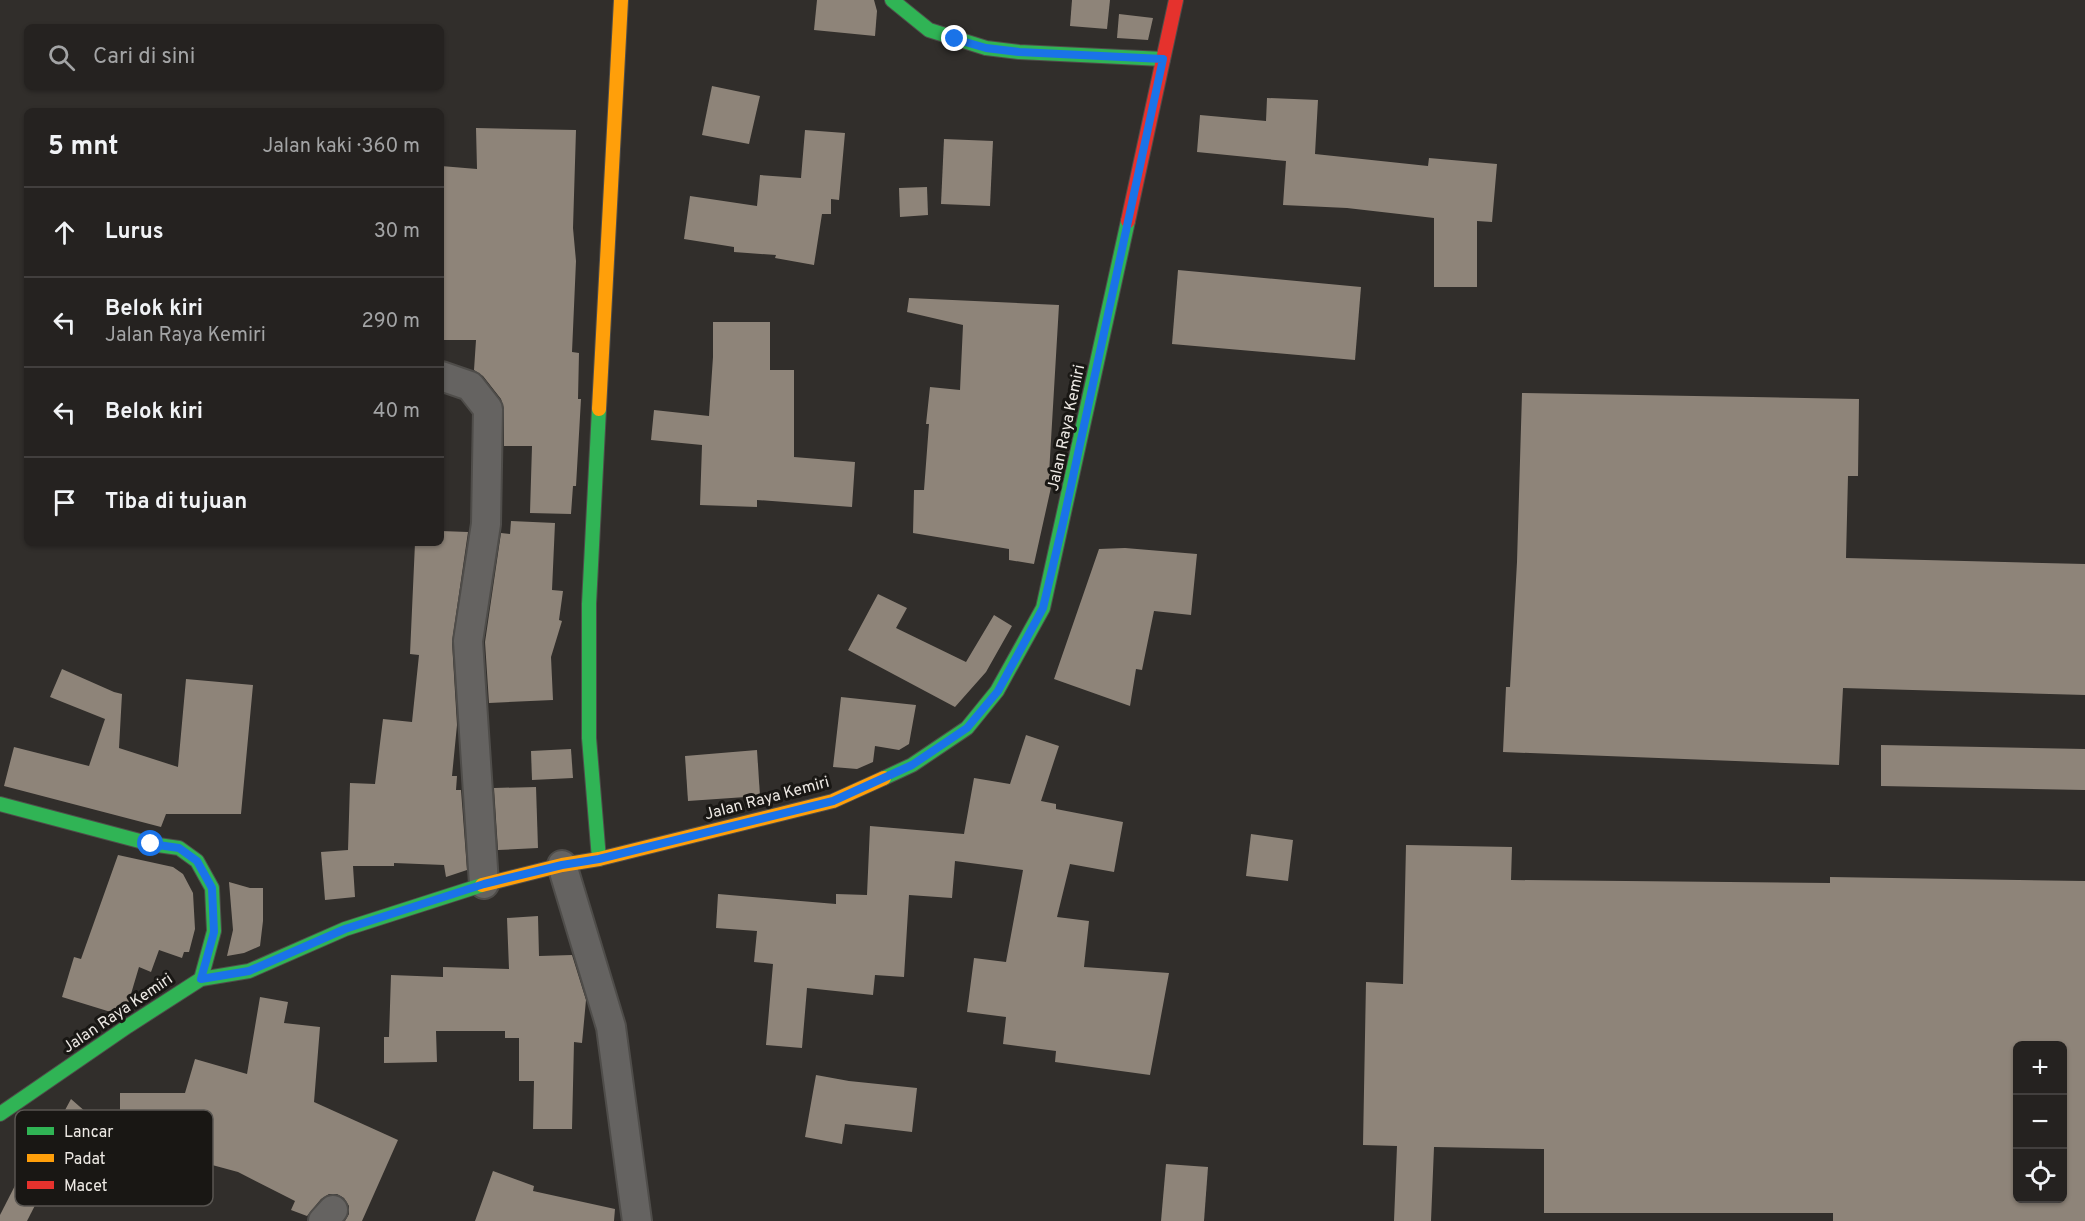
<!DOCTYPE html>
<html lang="id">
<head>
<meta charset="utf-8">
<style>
  body { margin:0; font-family:Overpass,sans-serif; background:#2d2a29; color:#f1f3f6 }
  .controls { position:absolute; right:18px; bottom:18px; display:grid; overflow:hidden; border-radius:9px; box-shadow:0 2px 4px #0004 }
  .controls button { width:54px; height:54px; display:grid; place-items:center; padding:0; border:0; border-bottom:2px solid #423f3e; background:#252220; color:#f1f3f6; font:30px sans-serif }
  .stop { position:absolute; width:18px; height:18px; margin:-14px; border:4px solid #1a73e8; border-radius:50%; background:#fff }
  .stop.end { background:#1a73e8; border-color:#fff; box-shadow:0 2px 6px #0008 }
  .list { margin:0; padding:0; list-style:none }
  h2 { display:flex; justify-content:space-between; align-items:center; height:78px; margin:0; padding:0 24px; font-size:26px }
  h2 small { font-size:20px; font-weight:400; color:#a3a4a5 }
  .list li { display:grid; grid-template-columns:39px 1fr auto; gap:18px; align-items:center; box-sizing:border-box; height:90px; padding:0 24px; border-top:2px solid #423f3e }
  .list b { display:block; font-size:22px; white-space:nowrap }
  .list p { margin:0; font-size:20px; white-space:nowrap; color:#a3a4a5 }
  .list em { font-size:20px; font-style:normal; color:#a3a4a5 }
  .icon { flex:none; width:33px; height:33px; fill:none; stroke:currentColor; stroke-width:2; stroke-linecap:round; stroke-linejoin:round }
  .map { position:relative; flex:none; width:2085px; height:1221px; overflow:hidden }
  .search { position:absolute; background:#252220; box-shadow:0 2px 4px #0004; left:24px; top:24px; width:420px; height:66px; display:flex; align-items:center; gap:15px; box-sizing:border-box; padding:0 21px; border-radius:9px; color:#a3a4a5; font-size:22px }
  .panel { position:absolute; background:#252220; box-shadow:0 2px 4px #0004; left:24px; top:108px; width:420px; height:438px; border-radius:9px }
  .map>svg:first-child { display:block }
</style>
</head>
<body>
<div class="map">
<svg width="2085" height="1221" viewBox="0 0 2085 1221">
  <rect width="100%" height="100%" fill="#312e2b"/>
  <g fill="#8e8479" fill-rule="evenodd">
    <polygon points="817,0 874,0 877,11 875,36 814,30"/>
    <polygon points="1072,0 1110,0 1107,29 1070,26"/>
    <polygon points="1119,14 1153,18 1148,40 1117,38"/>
    <polygon points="712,86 760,96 749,144 702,135"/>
    <polygon points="1267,98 1318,100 1315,154 1428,166 1429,158 1497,164 1492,222 1477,221 1477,287 1434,287 1434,218 1347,208 1283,205 1286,161 1197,152 1200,115 1266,121"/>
    <polygon points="476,128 576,130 573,228 576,261 572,352 579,353 578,399 581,399 576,486 573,486 571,514 530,513 532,446 504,446 504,409 501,399 483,376 474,370 476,340 441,340 441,166 477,169"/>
    <polygon points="805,130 845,133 839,200 831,199 831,214 822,214 814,265 775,258 776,255 734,252 734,247 684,239 690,196 757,206 760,175 801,178"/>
    <polygon points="944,139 993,141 990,206 941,204"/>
    <polygon points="927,187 928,215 900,217 899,188"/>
    <polygon points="1178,270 1361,287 1355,360 1172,344"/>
    <polygon points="909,298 1059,305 1049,474 1054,474 1034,564 1009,560 1009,549 913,533 914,490 924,490 929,424 926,424 930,387 960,390 963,325 907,312"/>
    <polygon points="713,322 770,322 770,370 794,370 794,457 855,462 852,507 757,500 757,507 700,505 702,445 651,440 654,410 709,416 713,357"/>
    <polygon points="1522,393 1859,399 1858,476 1848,476 1846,558 2085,564 2085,695 1843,688 1839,765 1503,752 1506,687 1510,687 1517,562"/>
    <polygon points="511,521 555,523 552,590 563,591 559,620 562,621 551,657 553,700 489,703 485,642 501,533 510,534"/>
    <polygon points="441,531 468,532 452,642 457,725 452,776 457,776 456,790 461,790 467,870 446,877 444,865 394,863 394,866 353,866 355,897 325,900 321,852 348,850 350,783 375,784 383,719 412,722 419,655 410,654 415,543 441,543"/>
    <polygon points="1125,548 1197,554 1191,615 1154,611 1142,670 1136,669 1130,706 1054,679 1099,549"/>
    <polygon points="878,594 907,608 896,628 966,662 994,615 1012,626 986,672 955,707 848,650"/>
    <polygon points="62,669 114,692 122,694 119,748 178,767 186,679 253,685 241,814 166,814 161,827 4,786 14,747 89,766 105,719 50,697"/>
    <polygon points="841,697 916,705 909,744 899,750 875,746 873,762 857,769 833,767"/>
    <polygon points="1026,735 1059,746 1041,801 1056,804 1056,809 1123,822 1114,872 1070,864 1057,917 1089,921 1084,967 1169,973 1150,1075 1055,1062 1056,1051 1003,1044 1006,1017 967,1012 974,958 1006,962 1023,870 955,861 952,898 909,895 904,977 875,975 873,995 807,988 802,1048 766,1045 773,964 754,962 757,931 716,928 718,894 836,904 836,894 867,895 870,826 964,834 974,778 1010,784"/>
    <polygon points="1881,745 2085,749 2085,790 1881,786"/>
    <polygon points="571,749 573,778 532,780 531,751"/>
    <polygon points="757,750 760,796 688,801 685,756"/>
    <polygon points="536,787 538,848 498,850 494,788"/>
    <polygon points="1251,834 1293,840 1288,881 1246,876"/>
    <path d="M1406,845L1512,847L1511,880L1830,883V877L2085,881V1221H1833V1213H1544V1149L1434,1147L1431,1221H1394L1397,1146L1363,1145L1366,982L1403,984ZM2018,1046H2062V1198H2018Z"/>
    <polygon points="118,855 173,867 183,874 193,893 195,929 189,952 184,952 182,958 159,950 151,972 139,967 128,1004 114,1013 62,997 74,957 81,959"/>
    <polygon points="229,882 250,888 263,888 263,921 260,946 244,953 227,956 233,930"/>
    <polygon points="538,916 539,956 572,955 586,1000 582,1043 574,1042 572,1129 533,1129 534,1081 519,1081 519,1038 505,1038 505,1031 436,1031 437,1062 384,1063 384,1037 389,1037 391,975 443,977 443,967 509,969 507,918"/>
    <polygon points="260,997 288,1002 284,1023 320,1027 314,1102 398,1140 362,1221 345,1221 349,1214 349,1206 344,1198 337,1194 329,1194 321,1199 307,1216 291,1210 295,1201 238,1172 120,1140 120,1093 185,1093 195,1059 247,1074"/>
    <polygon points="816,1075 849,1081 917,1088 912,1132 845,1124 842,1144 805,1137"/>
    <polygon points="71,1099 143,1162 142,1181 71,1176 69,1181 36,1164"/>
    <polygon points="1166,1164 1208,1167 1204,1221 1161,1221"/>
    <polygon points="24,1168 48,1180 27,1221 0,1221 0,1215"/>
    <polygon points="493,1171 534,1186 533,1191 615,1209 614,1221 475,1221"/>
  </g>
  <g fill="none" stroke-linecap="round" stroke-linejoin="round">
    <g stroke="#4f4d4a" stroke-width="32">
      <g id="street">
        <polyline points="441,376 470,386 488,409 486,524 468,641 484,884"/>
        <polyline points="562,865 611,1027 637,1221"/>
        <polyline points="323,1221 333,1210"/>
      </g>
    </g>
    <g stroke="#4f4d4a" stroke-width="16">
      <g id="fast">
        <polyline points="892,0 929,30 986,48 1019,52 1163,59"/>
        <polyline points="884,778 912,765 967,728 997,691 1043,608 1128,221"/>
        <polyline points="0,804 151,844 179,848 197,861 212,888 214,931 201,979"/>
        <polyline points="599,859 589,738 589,604 599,409"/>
        <polyline points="0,1114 128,1026 201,979 249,971 345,929 482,885"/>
      </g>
    </g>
    <g stroke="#4f4d4a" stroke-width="16">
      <g id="slow">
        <polyline points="599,409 621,0"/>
        <polyline points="482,885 562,865 599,859 833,801 884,778"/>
      </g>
    </g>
    <g stroke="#4f4d4a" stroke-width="16">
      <polyline id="jam" points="1128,221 1176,0"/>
    </g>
    <use href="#street" stroke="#656361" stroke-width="28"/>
    <use href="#fast" stroke="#30b455" stroke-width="14"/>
    <use href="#slow" stroke="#ff9f0a" stroke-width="14"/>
    <use href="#jam" stroke="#e5322d" stroke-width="14"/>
  </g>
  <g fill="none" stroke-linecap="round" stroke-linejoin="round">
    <polyline stroke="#1a73e8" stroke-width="8" points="151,844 179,848 197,861 212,888 214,932 201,979 249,971 345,929 484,884 562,865 599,859 833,801 912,765 967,728 998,691 1043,608 1063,523 1163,59 1019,52 986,48 955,39"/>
  </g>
  <g text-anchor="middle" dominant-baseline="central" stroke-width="6" stroke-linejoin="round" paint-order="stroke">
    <g font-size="16" fill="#ede9e4" stroke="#191714">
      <text transform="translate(1067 428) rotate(-78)">Jalan Raya Kemiri</text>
      <text transform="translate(767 799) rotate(-15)">Jalan Raya Kemiri</text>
      <text transform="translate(118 1014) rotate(-34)">Jalan Raya Kemiri</text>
    </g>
  </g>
  <rect x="15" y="1110" width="198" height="96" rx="9" fill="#191714" stroke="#595652" stroke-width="1.5"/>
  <rect x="27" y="1127" width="27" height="8" fill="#30b455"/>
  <rect x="27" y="1154" width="27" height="8" fill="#ff9f0a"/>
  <rect x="27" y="1181" width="27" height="8" fill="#e5322d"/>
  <g font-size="16" fill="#ede9e4">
    <text x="64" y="1137">Lancar</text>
    <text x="64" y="1164">Padat</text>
    <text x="64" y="1191">Macet</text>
  </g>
</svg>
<div class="controls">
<button>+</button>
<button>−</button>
<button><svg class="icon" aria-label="locate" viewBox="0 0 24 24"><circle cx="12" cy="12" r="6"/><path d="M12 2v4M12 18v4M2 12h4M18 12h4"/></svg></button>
</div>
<div class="stop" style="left:151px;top:844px"></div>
<div class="stop end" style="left:955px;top:39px"></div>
<div class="search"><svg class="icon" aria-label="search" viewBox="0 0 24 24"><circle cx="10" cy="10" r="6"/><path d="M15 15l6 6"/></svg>Cari di sini</div>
<section class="panel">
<h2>5 mnt<small>Jalan kaki · 360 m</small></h2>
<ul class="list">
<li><svg class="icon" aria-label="ahead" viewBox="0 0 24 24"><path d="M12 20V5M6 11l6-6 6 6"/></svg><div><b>Lurus</b></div><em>30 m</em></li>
<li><svg class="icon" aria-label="left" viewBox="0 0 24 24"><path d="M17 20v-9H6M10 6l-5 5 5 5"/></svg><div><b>Belok kiri</b><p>Jalan Raya Kemiri</p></div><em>290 m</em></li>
<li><svg class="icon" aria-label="left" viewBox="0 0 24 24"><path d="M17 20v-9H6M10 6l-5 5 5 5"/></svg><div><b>Belok kiri</b></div><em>40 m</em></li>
<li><svg class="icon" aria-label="arrive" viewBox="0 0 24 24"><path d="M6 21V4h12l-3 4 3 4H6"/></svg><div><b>Tiba di tujuan</b></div></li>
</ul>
</section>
</div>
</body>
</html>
